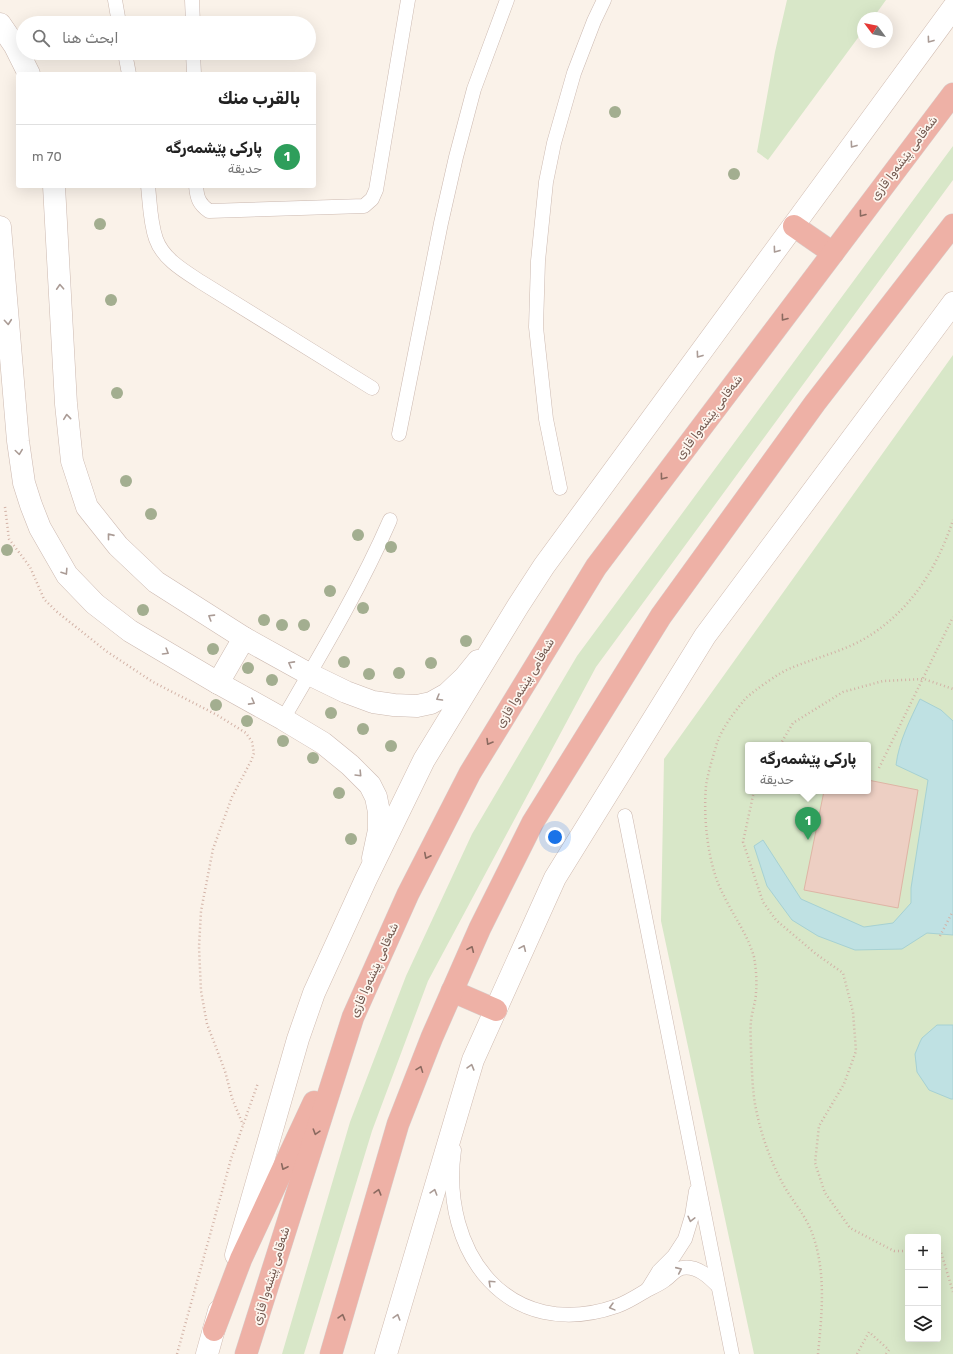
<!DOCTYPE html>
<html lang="ar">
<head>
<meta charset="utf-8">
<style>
  body { margin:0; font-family:Rubik,Vazirmatn,sans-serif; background:#f6f6f6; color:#222; direction:rtl }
  .controls { position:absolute; right:12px; bottom:12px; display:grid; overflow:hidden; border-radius:4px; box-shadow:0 4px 16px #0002 }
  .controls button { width:36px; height:36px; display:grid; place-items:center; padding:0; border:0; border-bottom:1px solid #e0e0e0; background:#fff; color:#222; font:20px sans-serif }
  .compass { position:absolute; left:857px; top:12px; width:36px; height:36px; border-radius:50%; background:#fff; box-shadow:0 4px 16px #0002; rotate:302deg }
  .you { position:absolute; left:555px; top:837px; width:14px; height:14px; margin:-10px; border:3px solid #fff; border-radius:50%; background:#1a73e8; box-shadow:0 0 0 6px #1a73e833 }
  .badge { display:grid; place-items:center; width:26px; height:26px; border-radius:50%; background:#d8695a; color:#fff; font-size:13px; font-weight:700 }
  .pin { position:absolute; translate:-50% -33px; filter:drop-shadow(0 1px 2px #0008) }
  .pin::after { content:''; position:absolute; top:21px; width:14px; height:12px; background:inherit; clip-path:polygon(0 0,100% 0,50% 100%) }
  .popup { position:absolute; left:745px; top:742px; width:126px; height:52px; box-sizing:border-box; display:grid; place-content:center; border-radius:4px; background:#fff; filter:drop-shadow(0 1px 3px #0005); font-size:13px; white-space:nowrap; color:#767676 }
  .popup b { font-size:15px; color:#222 }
  .popup::after { content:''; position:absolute; left:50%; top:100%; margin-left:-8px; border:8px solid transparent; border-top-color:#fff }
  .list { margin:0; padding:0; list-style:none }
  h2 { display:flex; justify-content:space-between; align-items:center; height:52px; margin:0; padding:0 16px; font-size:17px }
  h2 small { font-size:13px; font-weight:400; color:#767676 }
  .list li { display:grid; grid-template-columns:26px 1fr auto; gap:12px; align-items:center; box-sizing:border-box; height:64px; padding:0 16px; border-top:1px solid #e0e0e0 }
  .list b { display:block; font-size:15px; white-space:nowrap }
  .list p { margin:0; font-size:13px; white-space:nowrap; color:#767676 }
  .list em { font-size:13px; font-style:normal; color:#767676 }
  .icon { flex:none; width:22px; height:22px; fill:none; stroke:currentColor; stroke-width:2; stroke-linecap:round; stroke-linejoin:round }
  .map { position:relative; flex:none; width:953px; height:1354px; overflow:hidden; direction:ltr }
  .search { position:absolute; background:#fff; box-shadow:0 4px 16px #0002; left:16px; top:16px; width:300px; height:44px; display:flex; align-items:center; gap:10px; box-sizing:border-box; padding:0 14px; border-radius:22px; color:#767676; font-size:15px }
  .panel { position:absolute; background:#fff; box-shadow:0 4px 16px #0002; left:16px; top:72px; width:300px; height:116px; border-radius:4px; direction:rtl }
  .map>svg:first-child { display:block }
</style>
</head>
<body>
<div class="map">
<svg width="953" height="1354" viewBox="0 0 953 1354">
  <rect width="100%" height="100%" fill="#faf2e9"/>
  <g fill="#d8e7c8" fill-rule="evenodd">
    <polygon points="787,0 886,0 873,18 863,18 863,31 768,160 757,152 775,52"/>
    <polygon points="953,146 953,180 596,667 428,981 372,1131 304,1354 282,1354 350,1122 406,976 472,834 577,656"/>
    <path d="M953,355V1354H754L661,921L664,759ZM748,745H868V791H748ZM908,1237H938V1339H908Z"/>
  </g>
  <g fill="#bfe1e3" stroke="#a6d1d3">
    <path d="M920,699L941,710L953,721V935L927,933L902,949L855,950L818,936L792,920L767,886L754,846L763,840L801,899L864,927L893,923L911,903V888L928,780L896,765C899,741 910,720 920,699Z"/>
    <polygon points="937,1025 953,1025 953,1099 951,1099 929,1090 917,1072 915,1054 920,1042 922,1038"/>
  </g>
  <polygon fill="#edcfc3" stroke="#deb5a5" points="868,780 918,790 898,908 804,890 824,791 868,791"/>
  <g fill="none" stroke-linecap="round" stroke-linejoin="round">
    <g stroke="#ccb9b0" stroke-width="15">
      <g id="lane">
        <polyline points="115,0 119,23"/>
        <polyline points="192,0 193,23"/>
        <polyline points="125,53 129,74"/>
        <polyline points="193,53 194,74"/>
        <path d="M148,186C150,203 150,222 156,239C163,259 184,271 201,282L372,388"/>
        <path d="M196,186C197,198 199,204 209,211L364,206L372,199L376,190L408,0"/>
        <polyline points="399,434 441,223 456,157 474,89 507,0"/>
        <polyline points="560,488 546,419 536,327 538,261 546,182 554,143 574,73 594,21 604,0"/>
        <path d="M283,719C321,654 360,589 390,520"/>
        <polyline points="625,816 732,1354"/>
        <path d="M454,1150C440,1252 508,1344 617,1306C628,1302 637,1296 647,1290C653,1287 660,1284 665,1280C671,1276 675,1269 682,1268C697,1265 709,1277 718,1286"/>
        <polyline points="648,1289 659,1271 674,1256 685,1239 692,1216 696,1191"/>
      </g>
    </g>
    <g stroke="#ccb9b0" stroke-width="23">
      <g id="street">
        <polyline points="0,24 15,46 29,74"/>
        <polyline points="54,186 66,404 72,461 87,507 118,546 156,582 244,638 309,674 346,692 373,702 394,705 417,706 431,703 447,694 465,677 478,661"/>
        <polyline points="0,227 18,441 24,483 31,505 40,528 67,575 95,604 130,631 218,683 283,719 323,743 350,765 370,785 376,797 379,812 379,830 373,858"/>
        <polyline points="218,683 244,638"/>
      </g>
    </g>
    <g stroke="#d0bbb0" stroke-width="23">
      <g id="secondary">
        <polyline points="236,1255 298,1039 314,993 366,879 424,760 518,606 544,566 953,8"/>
        <polyline points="207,1354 219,1311"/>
        <polyline points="386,1354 473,1060 555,878 705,636 953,303"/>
      </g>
    </g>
    <g stroke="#d8d0ce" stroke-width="23">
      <g id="highway">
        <polyline points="794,226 833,253"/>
        <polyline points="452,991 496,1010"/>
        <polyline points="214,1330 241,1259 314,1102"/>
        <polyline points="246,1354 353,1017 408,894 470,773 596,567 953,94"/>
        <polyline points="331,1354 398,1124 432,1037 480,928 533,822 661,616 815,403 953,225"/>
      </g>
    </g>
    <g stroke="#d2b2a6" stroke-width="2.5" stroke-dasharray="1 3" stroke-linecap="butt">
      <polyline points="5,507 9,539 30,567 44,599 56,611 106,651 153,682 217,715 246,733 252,742 254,753 251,761 232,797 213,849 201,911 199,947 201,991 207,1024 225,1071 232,1098 243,1125"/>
      <polyline points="780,745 793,723 843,692 883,681 924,679 953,689"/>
      <polyline points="879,768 953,617"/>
      <polyline points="754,791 743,842 763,902 776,920 816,954 843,973 853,1012 856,1051 844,1084 819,1126 815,1163 825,1193 850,1228 894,1251 908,1251"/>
      <polyline points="940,936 953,911"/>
      <polyline points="938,1252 941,1252 953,1292"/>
      <polyline points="177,1354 231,1159 258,1083"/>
      <path d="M818,1354C822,1313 827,1268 810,1228C803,1212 790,1198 782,1182C769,1158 760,1131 755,1104C752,1086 752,1068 751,1050C751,1040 750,1030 751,1021C752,1011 756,1001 756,992C757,981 756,968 754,957C748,935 734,917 724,896C708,867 703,819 706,786C708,772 713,757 717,743C722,728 735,711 746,698C755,690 780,672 791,668C815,658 841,652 864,639C909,613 937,569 953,520"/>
      <polyline points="857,1354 869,1332 889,1350 886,1354"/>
    </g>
    <use href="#lane" stroke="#fff" stroke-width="14"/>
    <use href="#street" stroke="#fff" stroke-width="22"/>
    <use href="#secondary" stroke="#fff" stroke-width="22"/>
    <use href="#highway" stroke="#eeb1a6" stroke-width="22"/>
  </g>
  <g fill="#a3ae90">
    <circle cx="615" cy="112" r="6"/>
    <circle cx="734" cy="174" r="6"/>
    <circle cx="100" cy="224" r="6"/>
    <circle cx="111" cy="300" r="6"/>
    <circle cx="117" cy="393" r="6"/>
    <circle cx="126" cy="481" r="6"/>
    <circle cx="151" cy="514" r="6"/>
    <circle cx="358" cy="535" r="6"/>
    <circle cx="391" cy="547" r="6"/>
    <circle cx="7" cy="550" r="6"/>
    <circle cx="330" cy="591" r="6"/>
    <circle cx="363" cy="608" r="6"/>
    <circle cx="143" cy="610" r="6"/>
    <circle cx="264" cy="620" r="6"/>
    <circle cx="282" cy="625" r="6"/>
    <circle cx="304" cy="625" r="6"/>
    <circle cx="466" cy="641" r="6"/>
    <circle cx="213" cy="649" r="6"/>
    <circle cx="344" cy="662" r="6"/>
    <circle cx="431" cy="663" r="6"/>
    <circle cx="248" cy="668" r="6"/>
    <circle cx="399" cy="673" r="6"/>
    <circle cx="369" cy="674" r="6"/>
    <circle cx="272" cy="680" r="6"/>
    <circle cx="216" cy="705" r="6"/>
    <circle cx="331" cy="713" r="6"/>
    <circle cx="247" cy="721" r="6"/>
    <circle cx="363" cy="729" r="6"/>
    <circle cx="283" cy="741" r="6"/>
    <circle cx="391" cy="746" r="6"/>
    <circle cx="313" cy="758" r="6"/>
    <circle cx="339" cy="793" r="6"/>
    <circle cx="351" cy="839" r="6"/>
  </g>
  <defs><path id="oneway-chevron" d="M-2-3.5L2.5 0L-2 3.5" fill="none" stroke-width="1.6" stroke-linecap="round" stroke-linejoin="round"/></defs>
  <g stroke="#aa9b95">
    <use href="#oneway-chevron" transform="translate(930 40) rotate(126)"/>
    <use href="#oneway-chevron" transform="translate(853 145) rotate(126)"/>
    <use href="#oneway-chevron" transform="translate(776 250) rotate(126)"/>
    <use href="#oneway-chevron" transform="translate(60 287) rotate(-93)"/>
    <use href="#oneway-chevron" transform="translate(8 322) rotate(85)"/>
    <use href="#oneway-chevron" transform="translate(699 355) rotate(126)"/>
    <use href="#oneway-chevron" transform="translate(67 417) rotate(-96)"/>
    <use href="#oneway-chevron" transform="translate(19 452) rotate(82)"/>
    <use href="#oneway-chevron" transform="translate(110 536) rotate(-129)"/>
    <use href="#oneway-chevron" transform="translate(65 572) rotate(57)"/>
    <use href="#oneway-chevron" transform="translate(211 617) rotate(-148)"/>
    <use href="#oneway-chevron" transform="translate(166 652) rotate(31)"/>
    <use href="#oneway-chevron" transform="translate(291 664) rotate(-151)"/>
    <use href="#oneway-chevron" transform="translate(439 698) rotate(150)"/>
    <use href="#oneway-chevron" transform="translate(252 702) rotate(29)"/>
    <use href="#oneway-chevron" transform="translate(359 774) rotate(46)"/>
    <use href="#oneway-chevron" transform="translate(523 948) rotate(-66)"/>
    <use href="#oneway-chevron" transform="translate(471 1067) rotate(-74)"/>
    <use href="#oneway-chevron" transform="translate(434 1192) rotate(-73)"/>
    <use href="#oneway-chevron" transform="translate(691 1219) rotate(104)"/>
    <use href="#oneway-chevron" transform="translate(679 1270) rotate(-24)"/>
    <use href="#oneway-chevron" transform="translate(491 1283) rotate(-137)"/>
    <use href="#oneway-chevron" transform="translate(612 1307) rotate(165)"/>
    <use href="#oneway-chevron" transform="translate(397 1317) rotate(-73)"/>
  </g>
  <g stroke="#8b6a60">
    <use href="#oneway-chevron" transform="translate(862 214) rotate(127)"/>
    <use href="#oneway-chevron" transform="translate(784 318) rotate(127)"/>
    <use href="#oneway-chevron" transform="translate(663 477) rotate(127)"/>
    <use href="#oneway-chevron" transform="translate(489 742) rotate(121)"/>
    <use href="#oneway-chevron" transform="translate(427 856) rotate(117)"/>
    <use href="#oneway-chevron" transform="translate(471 949) rotate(-66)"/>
    <use href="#oneway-chevron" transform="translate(420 1069) rotate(-69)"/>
    <use href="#oneway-chevron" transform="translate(316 1132) rotate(107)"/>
    <use href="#oneway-chevron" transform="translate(284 1167) rotate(115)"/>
    <use href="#oneway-chevron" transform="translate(378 1192) rotate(-74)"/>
    <use href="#oneway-chevron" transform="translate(342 1317) rotate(-74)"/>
  </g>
  <g text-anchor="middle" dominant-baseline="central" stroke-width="3.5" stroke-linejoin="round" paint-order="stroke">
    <g font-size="12" fill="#72584f" stroke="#fdf6ef">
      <text transform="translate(904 158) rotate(-53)">شەقامی پێشەوا قازی</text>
      <text transform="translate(709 417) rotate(-53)">شەقامی پێشەوا قازی</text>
      <text transform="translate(525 683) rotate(-59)">شەقامی پێشەوا قازی</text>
      <text transform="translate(374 970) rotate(-66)">شەقامی پێشەوا قازی</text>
      <text transform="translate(271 1276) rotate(-73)">شەقامی پێشەوا قازی</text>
    </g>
  </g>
</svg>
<div class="controls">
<button>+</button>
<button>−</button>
<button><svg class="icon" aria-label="layers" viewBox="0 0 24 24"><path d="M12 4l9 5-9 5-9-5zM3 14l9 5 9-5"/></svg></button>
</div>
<svg class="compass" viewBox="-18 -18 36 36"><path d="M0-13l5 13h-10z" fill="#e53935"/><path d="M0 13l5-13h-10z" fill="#767676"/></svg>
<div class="you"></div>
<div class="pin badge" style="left:808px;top:840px;background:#2e9e5b">1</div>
<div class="popup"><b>پارکی پێشمەرگە</b>حديقة</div>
<div class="search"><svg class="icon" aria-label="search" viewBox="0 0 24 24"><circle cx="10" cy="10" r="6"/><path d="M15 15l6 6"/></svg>ابحث هنا</div>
<section class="panel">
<h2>بالقرب منك<small></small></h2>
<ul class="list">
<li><span class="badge" style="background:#2e9e5b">1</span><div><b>پارکی پێشمەرگە</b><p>حديقة</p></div><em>70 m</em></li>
</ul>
</section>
</div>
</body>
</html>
